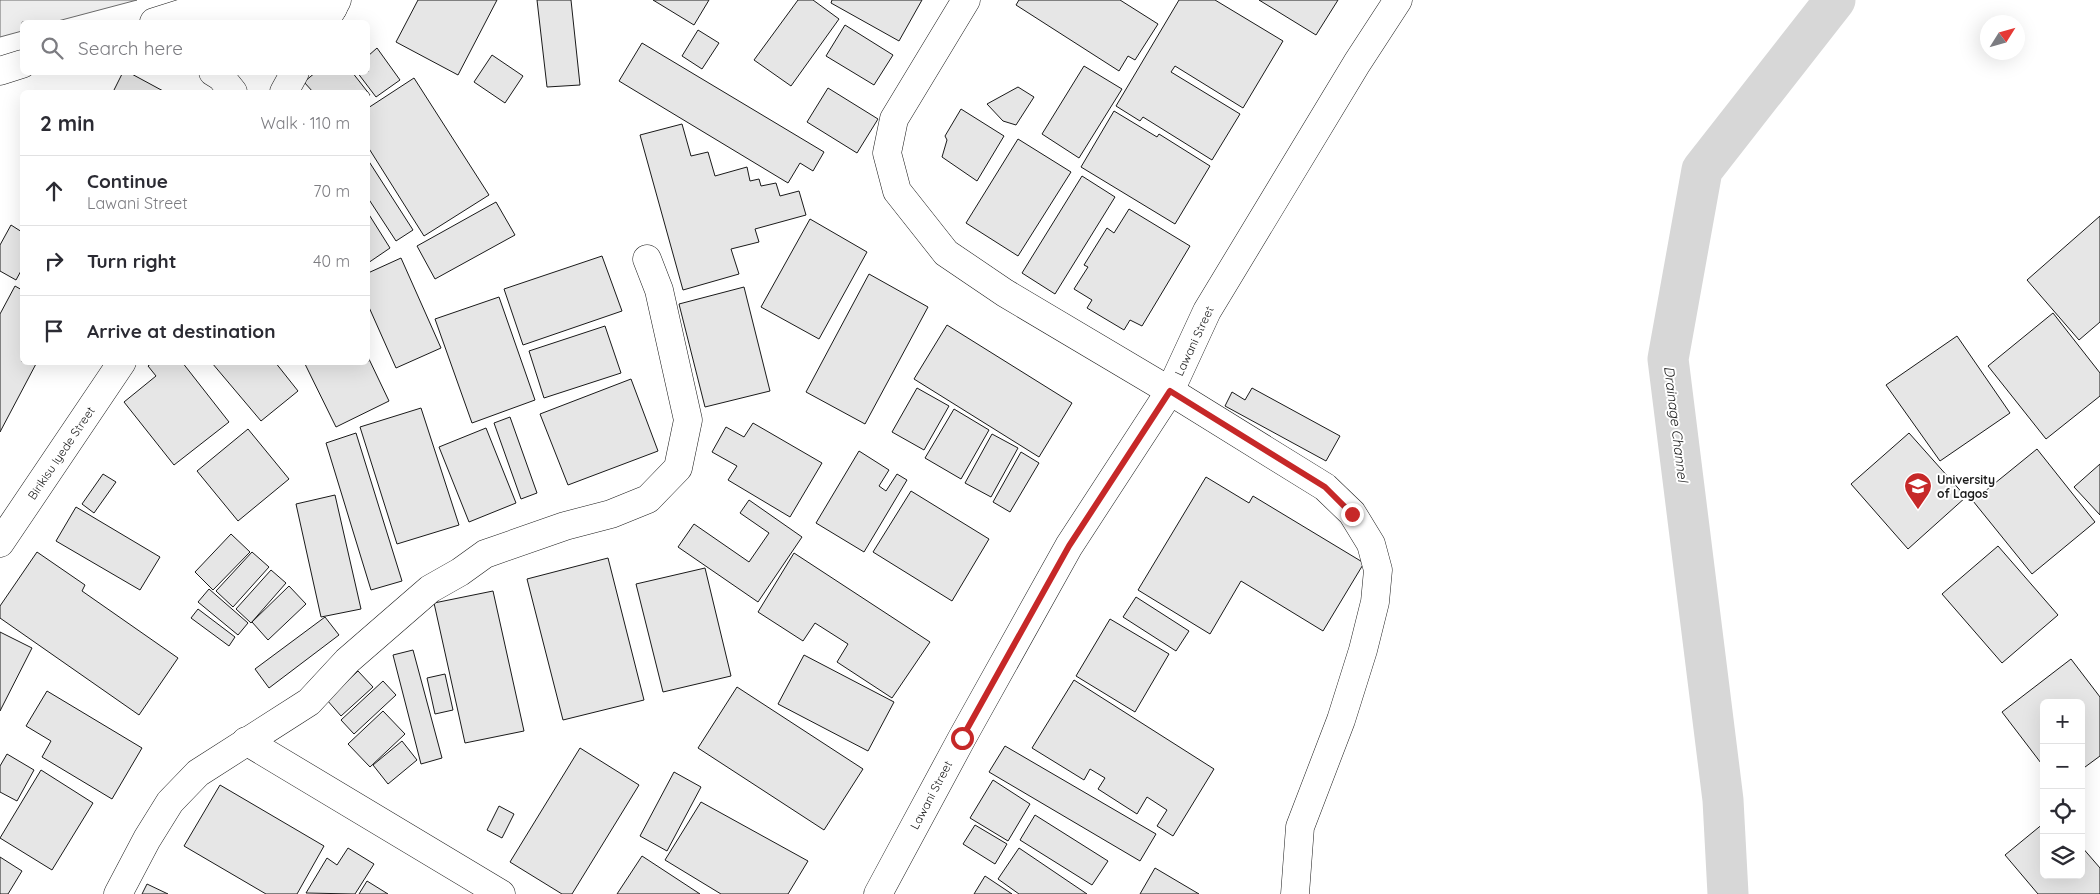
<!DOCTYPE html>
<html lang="en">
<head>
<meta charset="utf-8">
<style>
  body { margin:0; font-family:Quicksand,sans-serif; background:#f2f2f3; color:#2b2b33 }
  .controls { position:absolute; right:15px; bottom:15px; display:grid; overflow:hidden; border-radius:8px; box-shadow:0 5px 20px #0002 }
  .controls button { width:45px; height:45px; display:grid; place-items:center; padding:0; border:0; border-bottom:1px solid #e1e1e2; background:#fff; color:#2b2b33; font:25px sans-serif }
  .compass { position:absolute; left:1980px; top:15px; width:45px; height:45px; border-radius:50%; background:#fff; box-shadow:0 5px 20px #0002; rotate:53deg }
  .stop { position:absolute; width:15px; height:15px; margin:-11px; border:4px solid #c62828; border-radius:50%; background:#fff }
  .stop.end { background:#c62828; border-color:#fff; box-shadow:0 1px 5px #0008 }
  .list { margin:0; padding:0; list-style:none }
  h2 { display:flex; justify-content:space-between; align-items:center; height:65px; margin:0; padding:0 20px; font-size:21px }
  h2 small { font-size:16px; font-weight:400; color:#7c7c81 }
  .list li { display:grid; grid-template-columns:32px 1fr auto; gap:15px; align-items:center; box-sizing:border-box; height:70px; padding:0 20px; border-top:1px solid #e1e1e2 }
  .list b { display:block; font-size:19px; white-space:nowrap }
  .list p { margin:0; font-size:16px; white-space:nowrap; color:#7c7c81 }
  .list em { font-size:16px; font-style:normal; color:#7c7c81 }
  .icon { flex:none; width:28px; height:28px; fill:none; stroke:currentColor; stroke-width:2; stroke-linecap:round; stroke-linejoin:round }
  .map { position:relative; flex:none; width:2100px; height:894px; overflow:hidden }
  .search { position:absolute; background:#fff; box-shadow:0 5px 20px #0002; left:20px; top:20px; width:350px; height:55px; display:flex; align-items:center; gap:12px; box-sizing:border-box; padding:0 18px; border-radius:8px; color:#7c7c81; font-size:19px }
  .panel { position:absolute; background:#fff; box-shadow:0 5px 20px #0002; left:20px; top:90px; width:350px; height:275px; border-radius:8px }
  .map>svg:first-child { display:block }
</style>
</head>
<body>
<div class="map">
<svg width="2100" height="894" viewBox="0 0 2100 894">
  <rect width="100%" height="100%" fill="#fff"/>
  <polygon fill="#ededed" stroke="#6a6a6a" points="0,0 137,0 54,22 22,22 22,31 0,37"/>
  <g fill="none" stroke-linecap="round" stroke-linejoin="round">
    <polyline stroke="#d7d7d7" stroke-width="41" points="1728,894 1723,800 1668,359 1702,170 1835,0"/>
  </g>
  <g fill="#e6e6e6" stroke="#1a1a1a">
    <polygon points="418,0 497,0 458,75 396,42"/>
    <polygon points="537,0 571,0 580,85 547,87"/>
    <polygon points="653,0 709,0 694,25"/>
    <polygon points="798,0 813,0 839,19 791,86 754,60"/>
    <polygon points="832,0 922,0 899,41 831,3"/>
    <polygon points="1019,0 1120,0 1158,24 1135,60 1128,56 1119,71 1016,5"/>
    <polygon points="1179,0 1215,0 1283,41 1243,108 1175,66 1171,72 1240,114 1212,160 1143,117 1140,121 1116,106"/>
    <polygon points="1259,0 1338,0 1316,35"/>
    <polygon points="845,25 893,55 874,85 826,56"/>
    <polygon points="698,30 719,43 702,69 682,56"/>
    <polygon points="642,43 824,152 813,171 800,163 788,183 619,81"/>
    <polygon points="377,48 400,80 376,97 357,72 368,72 368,56"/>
    <polygon points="492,55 523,76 505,103 474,82"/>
    <polygon points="1084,66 1122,89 1079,158 1042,134"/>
    <polygon points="123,72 128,72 165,92 113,92"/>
    <polygon points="316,72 352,72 370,95 368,97 368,92 313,92 304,82"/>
    <polygon points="414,78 489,195 424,236 368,147 368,108"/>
    <polygon points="1018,87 1034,97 1016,125 1003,121 987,104"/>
    <polygon points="828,88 878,119 857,153 807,122"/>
    <polygon points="961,109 1004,136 977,181 942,157 947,140 945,136"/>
    <polygon points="1114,111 1157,137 1159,134 1210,166 1175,224 1081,167"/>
    <polygon points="682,124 691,156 708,152 715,176 747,167 750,181 759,179 761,186 776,183 780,196 799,191 806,215 755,229 759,242 731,249 739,274 683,290 640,135"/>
    <polygon points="1018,139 1071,172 1018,256 966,223"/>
    <polygon points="368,160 413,230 396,241 368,198"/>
    <polygon points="1082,176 1115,197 1055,294 1022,273"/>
    <polygon points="496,202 515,235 435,279 417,246"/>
    <polygon points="1129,209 1190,246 1142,326 1130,320 1124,330 1087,308 1092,300 1074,289 1088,267 1084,265 1107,228 1114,233"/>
    <polygon points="368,213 390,248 368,263"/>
    <polygon points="2100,216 2100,322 2079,340 2027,280"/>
    <polygon points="810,219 867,252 819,339 761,307"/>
    <polygon points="11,225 22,232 22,269 16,280 0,271 0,245"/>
    <polygon points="602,256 622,311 523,345 504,289"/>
    <polygon points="401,258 441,348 396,368 368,305 368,273"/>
    <polygon points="869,274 928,307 865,424 806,392"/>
    <polygon points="15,286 22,290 22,362 37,362 0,432 0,314"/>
    <polygon points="744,287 770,391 705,407 679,304"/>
    <polygon points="499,297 535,400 472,423 435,319"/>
    <polygon points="2053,313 2100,373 2100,396 2046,439 1988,366"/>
    <polygon points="947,325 1072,403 1039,457 914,379"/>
    <polygon points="605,326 621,373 544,398 529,351"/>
    <polygon points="1957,336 2010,413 1940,461 1886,385"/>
    <polygon points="368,357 389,401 336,427 304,362 368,362"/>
    <polygon points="153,362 182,362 229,422 174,465 124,402 156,376 148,366"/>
    <polygon points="275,362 298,391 261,421 212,363"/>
    <polygon points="631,379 658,451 568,485 540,414"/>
    <polygon points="917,388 949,406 924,450 892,432"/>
    <polygon points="1252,388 1340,436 1326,461 1225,406 1232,392 1245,400"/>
    <polygon points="421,408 459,525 397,544 360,427"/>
    <polygon points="954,409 989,430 961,479 925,458"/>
    <polygon points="510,417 537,493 521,499 494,423"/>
    <polygon points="753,423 822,463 790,517 728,480 737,466 712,452 726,427 744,437"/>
    <polygon points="486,428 516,503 469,522 439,447"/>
    <polygon points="248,429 289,479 238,521 197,471"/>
    <polygon points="356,433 402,581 371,590 326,443"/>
    <polygon points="1909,433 1966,497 1908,549 1851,484"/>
    <polygon points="992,434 1018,448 991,497 965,483"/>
    <polygon points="2037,449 2095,522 2032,574 1973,501"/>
    <polygon points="859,451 889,470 879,486 886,491 897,474 907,480 864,552 816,523"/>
    <polygon points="1021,452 1039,463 1010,512 993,502"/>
    <polygon points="2100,464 2100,515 2074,487"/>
    <polygon points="103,474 116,482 94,513 82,504"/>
    <polygon points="1206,477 1249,503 1253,496 1364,563 1323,631 1241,581 1210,634 1138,590"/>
    <polygon points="911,491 989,539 952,601 873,552"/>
    <polygon points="335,495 361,609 321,617 296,504"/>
    <polygon points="749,500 802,537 758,602 678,547 694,524 749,562 769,533 740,513"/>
    <polygon points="76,507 160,557 140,590 56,541"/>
    <polygon points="231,534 250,552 213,590 195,572"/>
    <polygon points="1998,546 2058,615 2002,663 1942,594"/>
    <polygon points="37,552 85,585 82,591 178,658 139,715 0,618 0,606"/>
    <polygon points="252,552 269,567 233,607 216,591"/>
    <polygon points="794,553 930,642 892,698 837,662 848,644 815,623 803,641 758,612"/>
    <polygon points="608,558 644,700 563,720 527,579"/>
    <polygon points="705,568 731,676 663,692 636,584"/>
    <polygon points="271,570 286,583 251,623 236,609"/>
    <polygon points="289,586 306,604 268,640 252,622"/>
    <polygon points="209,589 248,623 238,635 198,602"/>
    <polygon points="493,591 524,731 465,743 434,603"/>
    <polygon points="1136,597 1189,631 1176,651 1123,617"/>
    <polygon points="198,609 235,637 229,646 191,618"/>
    <polygon points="325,617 339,635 269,688 255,669"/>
    <polygon points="1110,619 1169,654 1135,712 1076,676"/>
    <polygon points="0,632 32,648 0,711"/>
    <polygon points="413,650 442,758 421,764 393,655"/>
    <polygon points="804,655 894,702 868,751 778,704"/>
    <polygon points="2071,659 2100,697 2100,756 2081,770 2081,703 2044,703 2044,767 2002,712"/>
    <polygon points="358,671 373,687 341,716 327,700"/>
    <polygon points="445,674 453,710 435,714 427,678"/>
    <polygon points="1074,680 1214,769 1173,836 1157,826 1167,810 1147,797 1137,814 1098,789 1105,778 1090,769 1084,780 1032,748"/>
    <polygon points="383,681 396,695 354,734 341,720"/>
    <polygon points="737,687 863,769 824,830 698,748"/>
    <polygon points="47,691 142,748 112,799 42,757 51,741 26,726"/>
    <polygon points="383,711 405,734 370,767 348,744"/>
    <polygon points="402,741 417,760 388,784 373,765"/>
    <polygon points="1005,746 1156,834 1140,861 989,772"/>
    <polygon points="580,748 639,785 572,894 562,894 510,862"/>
    <polygon points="7,754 34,770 17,801 0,792 0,766"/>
    <polygon points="41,770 93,803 52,870 0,838"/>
    <polygon points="674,772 701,787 667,851 640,836"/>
    <polygon points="993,780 1030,804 1008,841 970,818"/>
    <polygon points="220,785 324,846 297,894 266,894 184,846"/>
    <polygon points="701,802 808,861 788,894 721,894 665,860"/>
    <polygon points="499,806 514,814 502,838 487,830"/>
    <polygon points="1035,815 1108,861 1092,885 1020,840"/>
    <polygon points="2044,823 2044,875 2081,875 2081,846 2100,868 2100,894 2038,894 2005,855"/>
    <polygon points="975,825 1007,844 995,864 963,844"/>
    <polygon points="348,848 374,864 355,894 306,893 327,858 337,865"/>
    <polygon points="1019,848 1087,894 1019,894 998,879"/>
    <polygon points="642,856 700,894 617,894"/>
    <polygon points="0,857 22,871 8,894 0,894"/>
    <polygon points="1155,868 1199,894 1140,894"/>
    <polygon points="985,876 1012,894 974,894"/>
    <polygon points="367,881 388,894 359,894"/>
    <polygon points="147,884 168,894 142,894"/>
  </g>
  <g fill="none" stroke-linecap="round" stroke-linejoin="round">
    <g stroke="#1a1a1a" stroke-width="29">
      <g id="street">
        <polyline points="966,0 894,119 887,153 897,191 946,253 1005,293 1170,391 1325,487 1352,513 1371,544 1378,570 1375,602 1363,650 1341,720 1300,827 1295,894"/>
        <polyline points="154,22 186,12 333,8"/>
        <polyline points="0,71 22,64"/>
        <polyline points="246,741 501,894"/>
        <polyline points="118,894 147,839 170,802 198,773 309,702 347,661 430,589 460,572 485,554 565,526 611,514 648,499 678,468 688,420 659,290 647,259"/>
        <polyline points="878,894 962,738 1069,546 1170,391 1207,311 1357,63 1398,0"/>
      </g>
    </g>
    <g stroke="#1a1a1a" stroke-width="29">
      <g id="secondary">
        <polyline points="186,12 203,0"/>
        <polyline points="325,22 337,0"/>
        <polyline points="213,72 221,77 233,92"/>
        <polyline points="284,92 295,72"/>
        <polyline points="0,543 122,362"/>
      </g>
    </g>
    <use href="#street" stroke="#fff" stroke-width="28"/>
    <use href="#secondary" stroke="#fff" stroke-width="28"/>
  </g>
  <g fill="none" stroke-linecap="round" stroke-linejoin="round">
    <polyline stroke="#c62828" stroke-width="6" points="962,738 1069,546 1170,391 1325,487 1352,514"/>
  </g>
  <defs>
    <g id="university-pin" transform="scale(1.4375)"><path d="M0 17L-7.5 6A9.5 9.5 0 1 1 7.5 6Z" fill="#c62828" stroke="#fff"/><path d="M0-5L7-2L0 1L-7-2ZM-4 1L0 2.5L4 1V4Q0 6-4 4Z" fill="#fff"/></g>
  </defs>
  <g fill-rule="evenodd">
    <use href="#university-pin" x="1918" y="486"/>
  </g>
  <g text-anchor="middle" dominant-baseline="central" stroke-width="4" stroke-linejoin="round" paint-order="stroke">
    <g font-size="12" fill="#1a1a1a" stroke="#fff">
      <text transform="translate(1194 341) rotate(-65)">Lawani Street</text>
      <text transform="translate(61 453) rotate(-56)">Birikisu Iyede Street</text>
      <text transform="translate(931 795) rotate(-62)">Lawani Street</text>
    </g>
    <g font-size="12" font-weight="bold" fill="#1a1a1a" stroke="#fff" text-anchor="start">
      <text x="1937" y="479">University<tspan x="1937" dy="14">of Lagos</tspan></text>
    </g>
    <g font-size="14" font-style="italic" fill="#1a1a1a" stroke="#fff">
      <text transform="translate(1676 424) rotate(83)">Drainage Channel</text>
    </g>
  </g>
</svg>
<div class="controls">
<button>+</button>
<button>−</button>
<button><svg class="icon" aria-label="locate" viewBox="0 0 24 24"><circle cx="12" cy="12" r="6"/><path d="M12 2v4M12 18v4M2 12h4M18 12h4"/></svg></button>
<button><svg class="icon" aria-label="layers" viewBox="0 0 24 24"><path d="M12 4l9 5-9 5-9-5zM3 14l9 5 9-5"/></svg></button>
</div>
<svg class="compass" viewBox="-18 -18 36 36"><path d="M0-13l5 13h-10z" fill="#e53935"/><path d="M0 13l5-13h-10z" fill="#7c7c81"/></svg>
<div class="stop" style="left:962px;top:738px"></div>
<div class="stop end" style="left:1352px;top:514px"></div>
<div class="search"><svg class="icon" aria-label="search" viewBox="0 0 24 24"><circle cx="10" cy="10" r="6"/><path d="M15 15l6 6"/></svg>Search here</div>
<section class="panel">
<h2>2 min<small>Walk · 110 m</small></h2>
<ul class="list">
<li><svg class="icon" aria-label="ahead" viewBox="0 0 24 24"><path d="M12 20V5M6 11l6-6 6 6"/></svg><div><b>Continue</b><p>Lawani Street</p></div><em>70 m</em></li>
<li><svg class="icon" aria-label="right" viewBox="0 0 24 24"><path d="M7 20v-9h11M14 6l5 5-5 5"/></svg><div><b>Turn right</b></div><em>40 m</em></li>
<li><svg class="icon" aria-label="arrive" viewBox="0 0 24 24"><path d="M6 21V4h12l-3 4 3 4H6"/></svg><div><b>Arrive at destination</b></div></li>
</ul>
</section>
</div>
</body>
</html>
